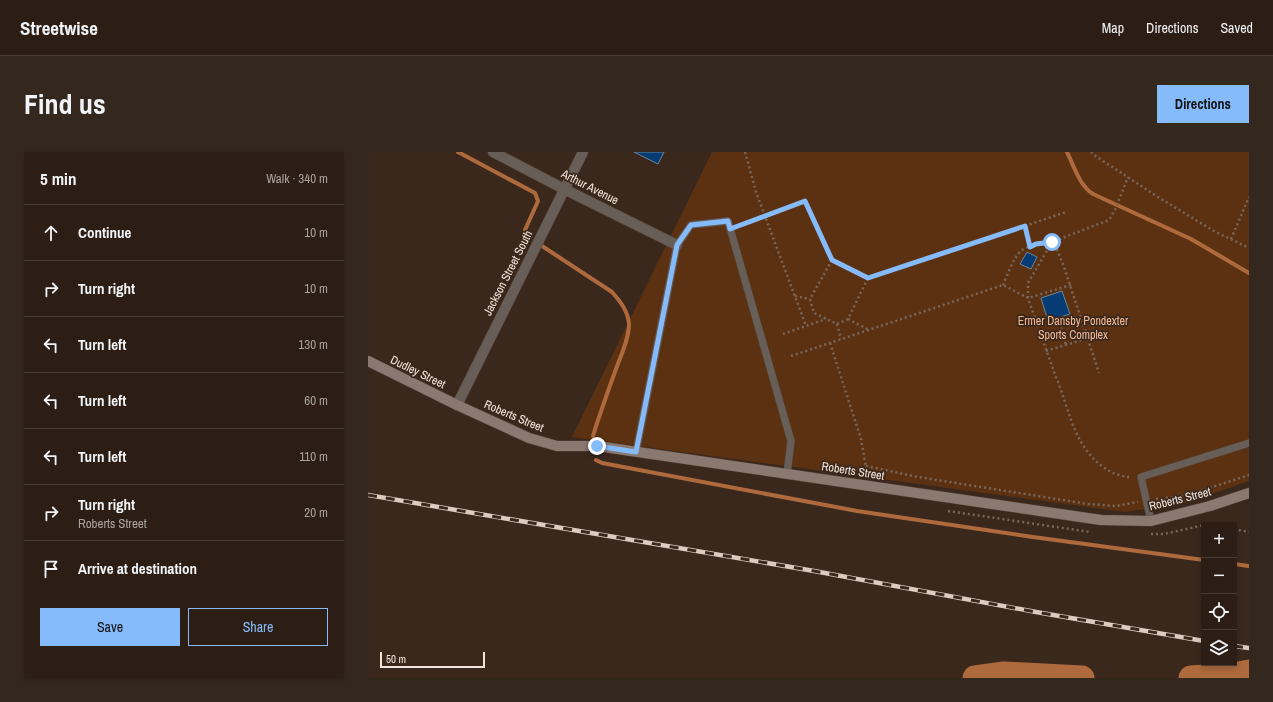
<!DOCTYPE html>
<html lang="en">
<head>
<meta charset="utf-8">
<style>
  body { margin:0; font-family:"Archivo Narrow",sans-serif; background:#34271e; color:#f1f3f6 }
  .controls { position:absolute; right:12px; bottom:12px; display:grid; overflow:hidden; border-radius:0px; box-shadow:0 2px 6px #0003 }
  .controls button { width:36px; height:36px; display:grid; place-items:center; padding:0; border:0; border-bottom:1px solid #483c34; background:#2c1e15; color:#f1f3f6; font:20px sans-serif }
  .scale { position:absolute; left:12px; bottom:10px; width:105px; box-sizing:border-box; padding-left:4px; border:2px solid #f1e4dc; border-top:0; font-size:11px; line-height:14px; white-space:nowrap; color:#f1e4dc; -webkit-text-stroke:3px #3b281c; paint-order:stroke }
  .stop { position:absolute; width:12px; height:12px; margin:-9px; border:3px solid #86bbfb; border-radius:50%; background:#fff }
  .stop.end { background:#86bbfb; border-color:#fff; box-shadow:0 1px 4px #0008 }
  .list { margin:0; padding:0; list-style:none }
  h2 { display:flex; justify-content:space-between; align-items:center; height:52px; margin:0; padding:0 16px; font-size:17px }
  h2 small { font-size:13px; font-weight:400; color:#a6a2a0 }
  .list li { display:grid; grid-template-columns:26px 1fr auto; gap:12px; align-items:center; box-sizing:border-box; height:56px; padding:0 16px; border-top:1px solid #483c34 }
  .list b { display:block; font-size:15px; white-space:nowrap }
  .list p { margin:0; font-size:13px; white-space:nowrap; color:#a6a2a0 }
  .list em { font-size:13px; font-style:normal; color:#a6a2a0 }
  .actions { display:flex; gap:8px; padding:12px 16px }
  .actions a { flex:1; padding:9px 0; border:1px solid #86bbfb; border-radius:0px; text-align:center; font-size:14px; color:#86bbfb }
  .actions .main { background:#86bbfb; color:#111 }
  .icon { flex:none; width:22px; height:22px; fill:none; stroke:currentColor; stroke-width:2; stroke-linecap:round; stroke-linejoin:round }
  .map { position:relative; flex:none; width:881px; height:526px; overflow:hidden; border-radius:0px }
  header { display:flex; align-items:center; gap:24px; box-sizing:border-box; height:56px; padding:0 20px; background:#2c1e15; border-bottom:1px solid #483c34 }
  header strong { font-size:19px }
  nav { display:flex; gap:22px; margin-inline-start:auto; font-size:14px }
  .intro { display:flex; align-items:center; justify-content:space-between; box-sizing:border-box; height:96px; padding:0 24px }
  h1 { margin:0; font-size:28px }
  .button { padding:10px 18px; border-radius:0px; background:#86bbfb; color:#111; font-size:14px; font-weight:700 }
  main { display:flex; gap:24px; padding:0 24px }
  aside { flex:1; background:#2c1e15; border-radius:0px; box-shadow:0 2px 6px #0003 }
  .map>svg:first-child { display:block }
</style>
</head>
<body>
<header>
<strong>Streetwise</strong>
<nav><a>Map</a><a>Directions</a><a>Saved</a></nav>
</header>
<div class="intro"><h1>Find us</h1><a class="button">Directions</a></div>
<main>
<aside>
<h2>5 min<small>Walk · 340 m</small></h2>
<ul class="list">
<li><svg class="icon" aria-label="ahead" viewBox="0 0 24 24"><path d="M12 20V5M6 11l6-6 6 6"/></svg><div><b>Continue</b></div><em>10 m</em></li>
<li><svg class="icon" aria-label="right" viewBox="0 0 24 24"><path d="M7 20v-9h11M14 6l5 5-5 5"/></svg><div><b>Turn right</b></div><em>10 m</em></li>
<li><svg class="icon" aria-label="left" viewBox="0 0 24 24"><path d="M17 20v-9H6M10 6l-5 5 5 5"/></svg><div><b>Turn left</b></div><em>130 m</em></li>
<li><svg class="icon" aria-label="left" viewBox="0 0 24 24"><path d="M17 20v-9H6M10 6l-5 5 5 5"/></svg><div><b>Turn left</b></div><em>60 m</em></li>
<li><svg class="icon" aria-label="left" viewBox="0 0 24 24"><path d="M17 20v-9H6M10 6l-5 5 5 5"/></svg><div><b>Turn left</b></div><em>110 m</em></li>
<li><svg class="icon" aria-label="right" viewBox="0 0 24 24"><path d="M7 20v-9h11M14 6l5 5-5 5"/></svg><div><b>Turn right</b><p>Roberts Street</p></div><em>20 m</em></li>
<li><svg class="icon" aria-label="arrive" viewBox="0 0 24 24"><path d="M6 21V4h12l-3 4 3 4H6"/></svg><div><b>Arrive at destination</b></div></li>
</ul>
<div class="actions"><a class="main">Save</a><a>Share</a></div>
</aside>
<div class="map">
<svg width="881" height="526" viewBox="0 0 881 526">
  <rect width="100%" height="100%" fill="#3b281c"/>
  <polygon fill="#5c3111" points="344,0 881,0 881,329 817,351 757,360 204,285"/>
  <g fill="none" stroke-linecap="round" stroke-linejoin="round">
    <g stroke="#ae6a3c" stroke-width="4">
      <polyline points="90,0 167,41 170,49 157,78 157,81 160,85"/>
      <path d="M699,0C706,14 711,33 725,42L823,87L881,121"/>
      <path d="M174,94L244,140C252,149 260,159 261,172C261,187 253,203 248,217C240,239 232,261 225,284"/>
      <polyline points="228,308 234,311 489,359 665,385 836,408"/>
      <polyline points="866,412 881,414"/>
    </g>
    <g stroke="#ae6a3c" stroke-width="25">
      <polyline points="607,526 636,522 714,526"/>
      <polyline points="823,526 865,523 881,520"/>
    </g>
  </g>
  <g fill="#053c73" stroke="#718296">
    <polygon points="266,0 296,0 290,12"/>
    <polygon points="659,100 669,105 663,117 652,112"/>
    <polygon points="694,139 702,162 680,169 673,146"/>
  </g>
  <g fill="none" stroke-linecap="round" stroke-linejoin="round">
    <g stroke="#58463b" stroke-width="8">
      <g id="lane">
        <polyline points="268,300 309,93 323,73 360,69 423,289 419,322"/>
        <polyline points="783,369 773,325 881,291"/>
      </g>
    </g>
    <g stroke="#58463b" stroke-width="11">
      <g id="street">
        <polyline points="125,0 196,37 309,93"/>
        <polyline points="89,253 215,0"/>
      </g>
    </g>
    <g stroke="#58463b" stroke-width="11">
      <polyline id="secondary" points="0,209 89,253 161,286 189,294 229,294 733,368 783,369 842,354 881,341"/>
    </g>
    <g stroke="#78675c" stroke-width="2.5" stroke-dasharray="2 3" stroke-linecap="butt">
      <polyline points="377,0 388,40 438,174"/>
      <polyline points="723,0 726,3 793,47 846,79 881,96"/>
      <polyline points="372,73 437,49 464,108 500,126 657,74 662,95"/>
      <polyline points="657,74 698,60"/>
      <polyline points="863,87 881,45"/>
      <polyline points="464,108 442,147 446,161 469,172 480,167 500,126"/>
      <path d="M635,133C639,124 645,106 653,99C661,92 674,92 684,90L689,98L695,112L731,221"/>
      <polyline points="703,133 660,146 660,131 684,90 741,68 747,58 760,25"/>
      <polyline points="427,144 442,147"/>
      <polyline points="690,166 698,193"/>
      <polyline points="480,167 501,178"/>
      <polyline points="469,172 473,187"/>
      <polyline points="415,182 458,167"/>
      <polyline points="462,191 493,287 499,321"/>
      <polyline points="678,199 720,186"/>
      <path d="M423,204L635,133L660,146C671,178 682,209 694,241C701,262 708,288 724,305C734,316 748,325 764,325"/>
      <polyline points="498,314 550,325 720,352 748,354 770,350"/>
      <polyline points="788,347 817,344 881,323"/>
      <polyline points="580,359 722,380"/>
      <polyline points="866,377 881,380"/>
      <polyline points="783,382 796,382 841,372 847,373"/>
    </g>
    <use href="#lane" stroke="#685e58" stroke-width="7"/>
    <use href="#street" stroke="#685e58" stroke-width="10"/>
    <use href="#secondary" stroke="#897970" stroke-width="10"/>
    <g stroke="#daccc3" stroke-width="4.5">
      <g id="rail">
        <polyline points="0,343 446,419 668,460 836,489"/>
        <polyline points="866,494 881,496"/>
      </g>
    </g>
    <use href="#rail" stroke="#3b281c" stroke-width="3" stroke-dasharray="9" stroke-linecap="butt"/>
  </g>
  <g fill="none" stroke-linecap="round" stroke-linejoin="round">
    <polyline stroke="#86bbfb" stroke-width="5" points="229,294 268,300 309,93 323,73 360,69 362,77 437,49 464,108 500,126 657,74 662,95 668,92 684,90"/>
  </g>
  <g text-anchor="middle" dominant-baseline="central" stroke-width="3.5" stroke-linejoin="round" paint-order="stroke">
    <g font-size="12" fill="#f1e4dc" stroke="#3b281c">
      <text transform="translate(222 35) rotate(27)">Arthur Avenue</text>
      <text transform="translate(140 121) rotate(-63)">Jackson Street South</text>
      <text transform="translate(50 220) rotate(26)">Dudley Street</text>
      <text transform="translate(146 264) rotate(23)">Roberts Street</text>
      <text transform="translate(485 319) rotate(9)">Roberts Street</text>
      <text transform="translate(812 347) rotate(-14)">Roberts Street</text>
    </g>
    <g font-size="12" fill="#f2b895" stroke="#3b281c">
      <text x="705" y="169">Ermer Dansby Pondexter<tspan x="705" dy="14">Sports Complex</tspan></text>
    </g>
  </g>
</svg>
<div class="controls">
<button>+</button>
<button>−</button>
<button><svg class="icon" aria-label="locate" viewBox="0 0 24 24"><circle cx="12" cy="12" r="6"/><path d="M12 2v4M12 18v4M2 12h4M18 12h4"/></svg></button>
<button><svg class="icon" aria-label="layers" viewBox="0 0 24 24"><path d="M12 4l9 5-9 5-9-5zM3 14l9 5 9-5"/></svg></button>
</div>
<div class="scale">50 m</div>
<div class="stop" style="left:684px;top:90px"></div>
<div class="stop end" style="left:229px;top:294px"></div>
</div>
</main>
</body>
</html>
